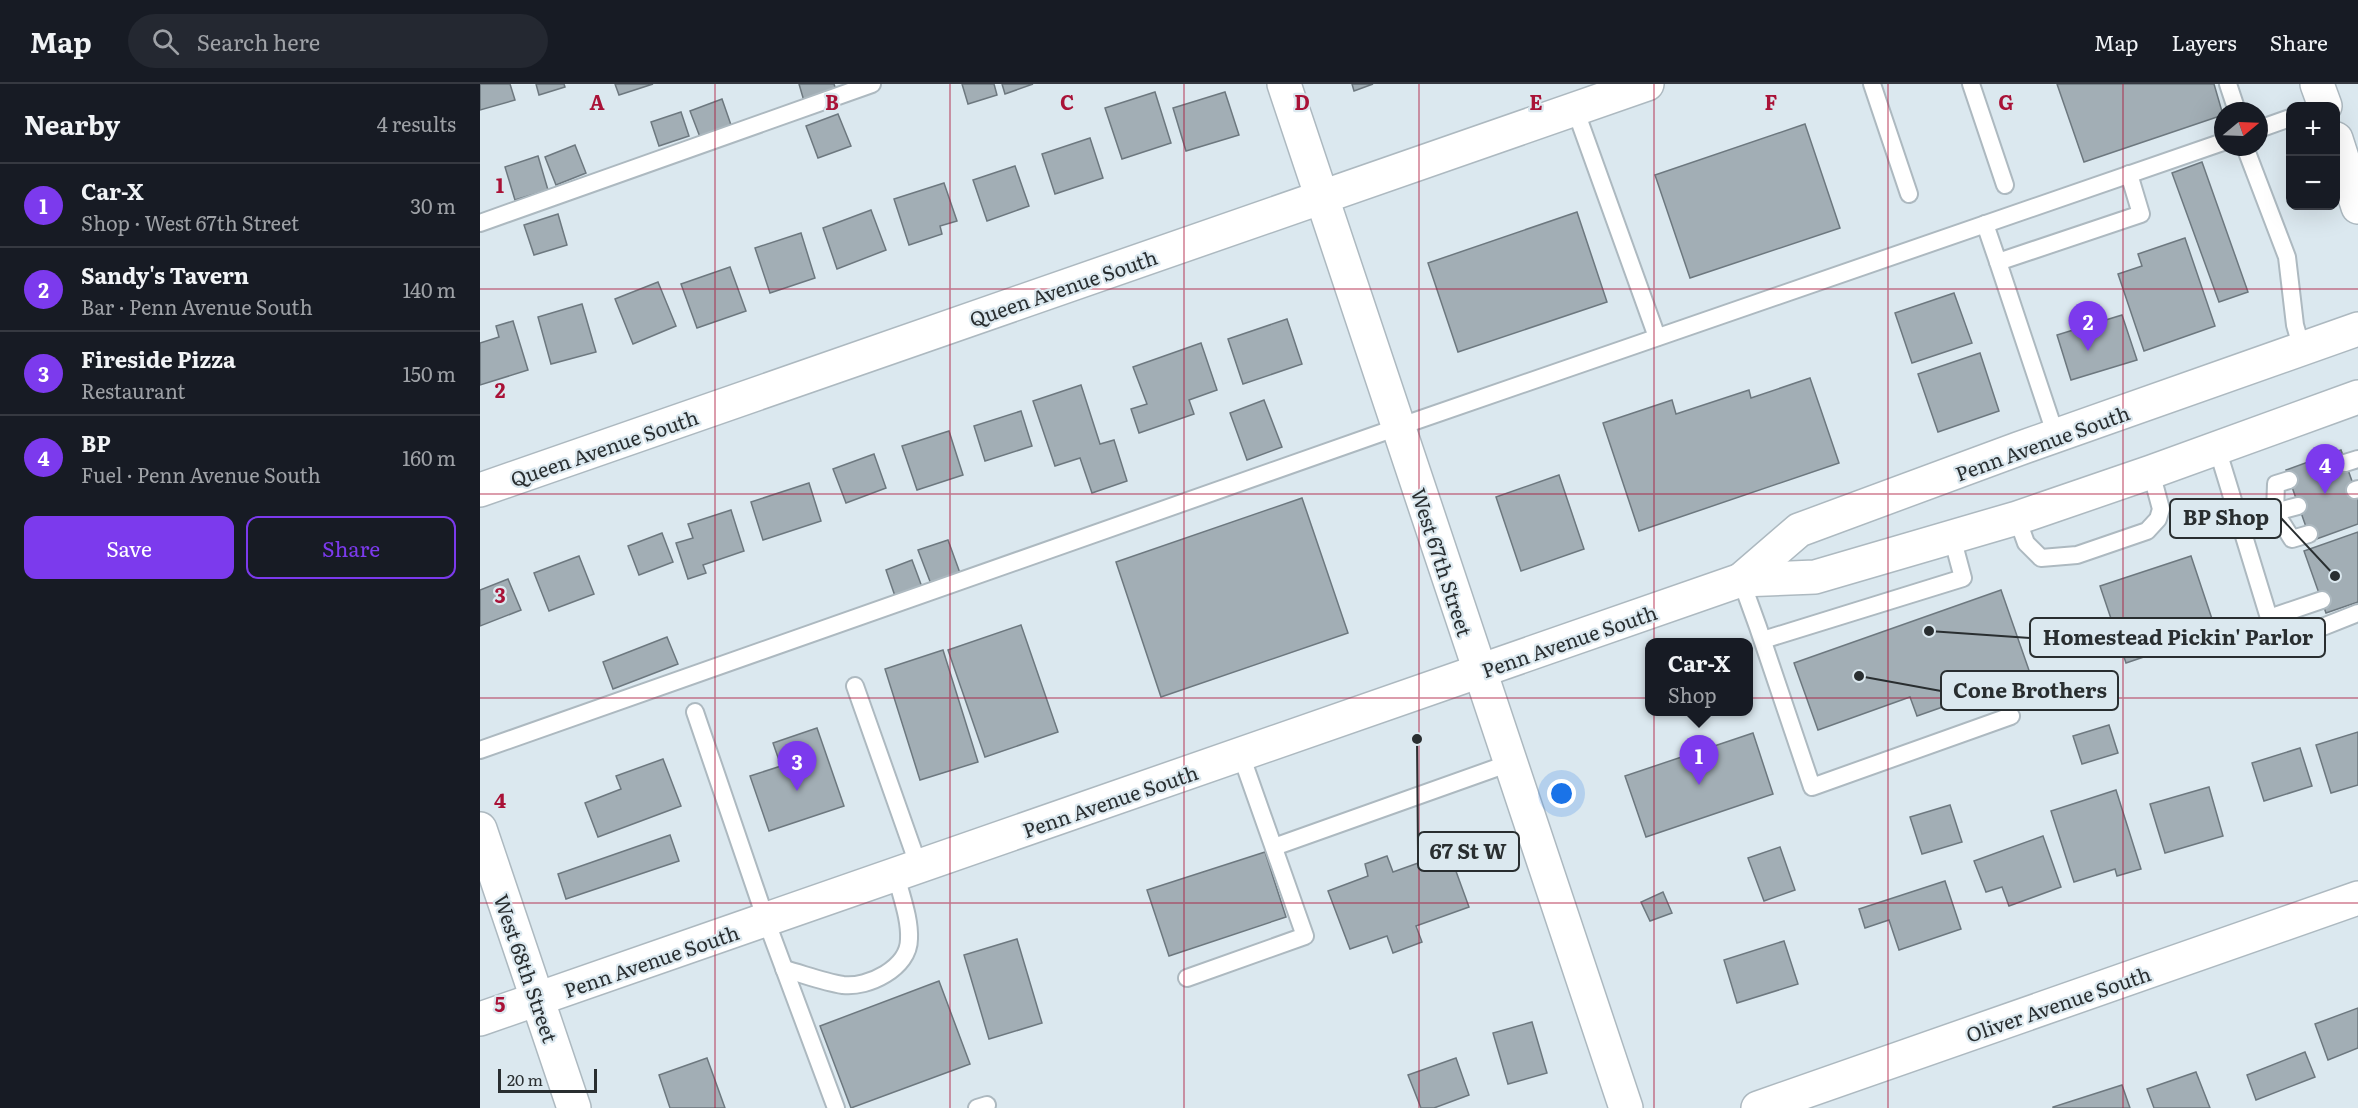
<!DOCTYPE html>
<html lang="en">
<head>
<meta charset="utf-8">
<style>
  body { margin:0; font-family:Literata,serif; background:#242831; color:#f1f3f6 }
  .controls { position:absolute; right:18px; top:18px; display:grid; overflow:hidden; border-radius:12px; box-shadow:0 6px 24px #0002 }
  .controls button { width:54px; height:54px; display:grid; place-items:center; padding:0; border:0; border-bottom:2px solid #363941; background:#171b24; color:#f1f3f6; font:30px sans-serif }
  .compass { position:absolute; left:1734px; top:18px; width:54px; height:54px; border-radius:50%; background:#171b24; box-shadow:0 6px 24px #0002; rotate:71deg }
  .scale { position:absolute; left:18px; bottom:15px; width:99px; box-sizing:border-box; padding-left:6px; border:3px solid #292e30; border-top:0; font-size:16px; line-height:21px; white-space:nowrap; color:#292e30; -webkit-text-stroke:4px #dbe8ef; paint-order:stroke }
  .you { position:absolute; left:1082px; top:710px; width:21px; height:21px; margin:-15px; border:4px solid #fff; border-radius:50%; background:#1a73e8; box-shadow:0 0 0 9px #1a73e833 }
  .badge { display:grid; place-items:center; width:39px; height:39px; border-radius:50%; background:#7c3aed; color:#fff; font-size:20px; font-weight:700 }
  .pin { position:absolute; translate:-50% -50px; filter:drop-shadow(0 2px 3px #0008) }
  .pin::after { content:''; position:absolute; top:32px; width:21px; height:18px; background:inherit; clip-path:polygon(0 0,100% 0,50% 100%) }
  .popup { position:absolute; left:1165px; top:554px; width:108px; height:78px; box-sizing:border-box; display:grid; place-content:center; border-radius:12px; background:#171b24; filter:drop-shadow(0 2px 4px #0005); font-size:20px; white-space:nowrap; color:#9ea1a6 }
  .popup b { font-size:22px; color:#f1f3f6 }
  .popup::after { content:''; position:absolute; left:50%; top:100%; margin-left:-12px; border:12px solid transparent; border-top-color:#171b24 }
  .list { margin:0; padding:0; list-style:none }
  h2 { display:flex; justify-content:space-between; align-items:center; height:78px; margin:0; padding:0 24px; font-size:26px }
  h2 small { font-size:20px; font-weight:400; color:#9ea1a6 }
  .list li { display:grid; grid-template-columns:39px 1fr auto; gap:18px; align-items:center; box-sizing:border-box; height:84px; padding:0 24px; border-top:2px solid #363941 }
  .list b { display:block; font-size:22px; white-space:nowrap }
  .list p { margin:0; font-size:20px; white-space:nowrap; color:#9ea1a6 }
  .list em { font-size:20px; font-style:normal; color:#9ea1a6 }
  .actions { display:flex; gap:12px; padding:18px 24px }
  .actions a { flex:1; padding:14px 0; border:2px solid #7c3aed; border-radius:12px; text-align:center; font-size:21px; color:#7c3aed }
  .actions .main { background:#7c3aed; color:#fff }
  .icon { flex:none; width:33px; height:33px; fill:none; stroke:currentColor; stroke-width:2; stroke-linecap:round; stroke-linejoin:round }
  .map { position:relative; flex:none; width:1878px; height:1024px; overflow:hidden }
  header { display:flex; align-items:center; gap:36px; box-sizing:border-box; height:84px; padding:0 30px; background:#171b24; border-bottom:2px solid #363941 }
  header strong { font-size:28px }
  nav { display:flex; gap:33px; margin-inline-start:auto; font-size:21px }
  .search { width:420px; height:54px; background:#242831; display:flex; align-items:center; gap:15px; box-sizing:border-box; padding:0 21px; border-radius:33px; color:#9ea1a6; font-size:22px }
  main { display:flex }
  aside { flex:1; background:#171b24 }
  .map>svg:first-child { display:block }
</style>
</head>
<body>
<header>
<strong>Map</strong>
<div class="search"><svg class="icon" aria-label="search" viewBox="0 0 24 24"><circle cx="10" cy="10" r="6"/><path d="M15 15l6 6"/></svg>Search here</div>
<nav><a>Map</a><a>Layers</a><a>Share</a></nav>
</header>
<main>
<aside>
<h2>Nearby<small>4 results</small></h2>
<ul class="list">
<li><span class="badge">1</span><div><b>Car-X</b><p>Shop · West 67th Street</p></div><em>30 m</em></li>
<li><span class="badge">2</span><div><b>Sandy's Tavern</b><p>Bar · Penn Avenue South</p></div><em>140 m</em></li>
<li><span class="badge">3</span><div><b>Fireside Pizza</b><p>Restaurant</p></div><em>150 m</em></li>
<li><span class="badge">4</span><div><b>BP</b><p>Fuel · Penn Avenue South</p></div><em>160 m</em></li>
</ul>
<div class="actions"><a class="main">Save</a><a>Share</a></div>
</aside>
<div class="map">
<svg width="1878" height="1024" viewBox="0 0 1878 1024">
  <rect width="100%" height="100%" fill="#dbe8ef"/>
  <g fill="#a2aeb5" stroke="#6d787f" stroke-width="1.5">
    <polygon points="0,0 30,0 35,16 0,26"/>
    <polygon points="56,0 84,0 85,3 59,11"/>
    <polygon points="135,0 173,0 139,11"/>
    <polygon points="319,0 354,0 356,6 324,17"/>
    <polygon points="482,0 514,0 517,11 488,20"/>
    <polygon points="522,0 553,0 525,10"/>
    <polygon points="872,0 893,0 874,7"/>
    <polygon points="1577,0 1734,0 1743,31 1604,78"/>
    <polygon points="675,8 691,59 642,75 625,24"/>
    <polygon points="745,8 759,51 706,67 693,24"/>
    <polygon points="242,15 251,41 220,53 210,27"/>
    <polygon points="201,28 209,52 179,62 171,38"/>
    <polygon points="358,30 371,62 338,74 326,42"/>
    <polygon points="1325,40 1360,144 1210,194 1175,91"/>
    <polygon points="610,54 623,94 575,110 562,70"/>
    <polygon points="95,61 106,89 76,101 65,73"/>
    <polygon points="58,72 68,106 35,116 25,83"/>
    <polygon points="1722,78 1768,208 1739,218 1692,89"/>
    <polygon points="535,82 549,122 507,137 493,96"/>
    <polygon points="464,99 477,137 460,142 462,150 429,161 414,115"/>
    <polygon points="391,126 406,166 357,185 343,144"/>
    <polygon points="1097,128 1127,218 978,268 948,179"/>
    <polygon points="78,130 87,161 54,171 44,141"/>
    <polygon points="321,149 335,194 290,209 275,164"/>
    <polygon points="1705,154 1735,242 1664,267 1638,190 1662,182 1658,170"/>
    <polygon points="250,183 266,227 217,244 201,200"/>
    <polygon points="178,198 196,242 153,260 135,215"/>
    <polygon points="1474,209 1492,259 1432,279 1415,229"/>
    <polygon points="102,220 116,268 71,280 58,233"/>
    <polygon points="1642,231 1657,276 1591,296 1577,251"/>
    <polygon points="807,235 822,280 763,300 748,255"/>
    <polygon points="33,237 48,286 0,301 0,259 19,253 16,242"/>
    <polygon points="721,259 737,306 709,316 714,330 659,349 651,325 667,320 653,283"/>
    <polygon points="1500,269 1519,327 1458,348 1438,290"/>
    <polygon points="1330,294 1359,379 1159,447 1123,339 1192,316 1196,330 1269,306 1271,314"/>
    <polygon points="601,301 620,360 634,356 647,397 612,409 600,374 575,382 553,317"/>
    <polygon points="784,316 802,363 767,376 750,329"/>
    <polygon points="541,327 552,362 505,377 494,342"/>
    <polygon points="469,347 483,391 437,406 422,362"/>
    <polygon points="1861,366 1878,414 1878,440 1831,457 1806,386"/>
    <polygon points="394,370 406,404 366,419 353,385"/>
    <polygon points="1079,391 1104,465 1041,487 1016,413"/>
    <polygon points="329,399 341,437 283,456 271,418"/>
    <polygon points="822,414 868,549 681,613 636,478"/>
    <polygon points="251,426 264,467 223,481 226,489 208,495 196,459 213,454 208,440"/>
    <polygon points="1878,448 1878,518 1846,529 1824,467"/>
    <polygon points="182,449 193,478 159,491 148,462"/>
    <polygon points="468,456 480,489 451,500 438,466"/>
    <polygon points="99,472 114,510 69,527 54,489"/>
    <polygon points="1711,472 1734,541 1729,551 1646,579 1620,502"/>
    <polygon points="432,476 442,503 415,512 406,486"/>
    <polygon points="28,495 41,526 0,542 0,506"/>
    <polygon points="1521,506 1551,592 1437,632 1430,613 1338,646 1314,579"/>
    <polygon points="541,541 578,648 505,673 468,566"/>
    <polygon points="187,553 198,580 133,605 123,578"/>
    <polygon points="463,566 498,678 440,696 405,585"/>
    <polygon points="1629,641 1638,669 1602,680 1593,652"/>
    <polygon points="337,644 364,722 289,747 270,692 301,682 293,659"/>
    <polygon points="1878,648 1878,701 1851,709 1836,661"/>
    <polygon points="1273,649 1293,710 1166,753 1145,692"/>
    <polygon points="1820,664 1832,702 1784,717 1772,679"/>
    <polygon points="183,675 201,722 118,753 105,719 141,705 136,692"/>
    <polygon points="1729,703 1743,752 1685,769 1670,720"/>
    <polygon points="1636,706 1661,785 1637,792 1635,785 1594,798 1571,727"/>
    <polygon points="1470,721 1482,758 1442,770 1430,733"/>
    <polygon points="190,751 199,777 86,815 78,790"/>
    <polygon points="1563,752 1581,803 1529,822 1522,803 1506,808 1494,777"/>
    <polygon points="1300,763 1315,806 1284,817 1268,774"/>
    <polygon points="785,768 806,833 689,872 667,806"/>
    <polygon points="969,768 989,823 936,842 942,858 913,869 907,852 870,865 848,807 888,792 885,780 907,772 913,788"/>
    <polygon points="1465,797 1481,845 1419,866 1409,836 1385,844 1379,825"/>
    <polygon points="1183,808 1192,829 1170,837 1161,818"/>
    <polygon points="537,855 562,939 509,955 484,871"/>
    <polygon points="1304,857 1318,900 1257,919 1244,876"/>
    <polygon points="459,897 490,980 371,1024 340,942"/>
    <polygon points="1878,924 1878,964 1848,976 1835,940"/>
    <polygon points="1052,938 1067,989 1028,1000 1013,949"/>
    <polygon points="1825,968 1835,993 1776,1016 1767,991"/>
    <polygon points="227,974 245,1024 190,1024 179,991"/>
    <polygon points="976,974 989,1011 954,1024 941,1024 928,991"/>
    <polygon points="1716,988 1730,1024 1674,1024 1667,1005"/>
    <polygon points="1642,1001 1650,1024 1573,1024 1573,1023"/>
  </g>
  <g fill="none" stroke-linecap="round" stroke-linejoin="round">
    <g stroke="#adb9c0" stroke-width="20">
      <g id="service">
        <polyline points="1392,0 1429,110"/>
        <polyline points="1491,0 1525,101"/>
        <polyline points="1748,0 1756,24"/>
        <polyline points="1095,25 1177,253"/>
        <polyline points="1779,45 1810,34"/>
        <polyline points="1765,63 1807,173 1815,241 1822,265"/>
        <polyline points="0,139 392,0"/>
        <polyline points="1505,140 1518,178"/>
        <polyline points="1576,352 1518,178 1661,130 1649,90"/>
        <polyline points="1737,364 1793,547 1835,546 1878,529"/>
        <polyline points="1865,379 1878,375"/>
        <polyline points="1875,406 1878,405"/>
        <polyline points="1818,422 1795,428 1812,455 1829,450"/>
        <polyline points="1537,434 1546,459 1561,474 1597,471 1667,447 1678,435 1681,425 1671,388"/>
        <polyline points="1760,437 1795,428 1796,400 1809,396"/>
        <polyline points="1261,496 1278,543 1332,703 1531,632"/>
        <polyline points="1789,534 1842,516"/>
        <polyline points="1283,556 1483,494 1472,453"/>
        <polyline points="375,602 439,783"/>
        <polyline points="215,628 286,836 356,1024"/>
        <polyline points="0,666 918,343 1743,58"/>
        <polyline points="794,763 1030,679"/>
        <path d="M304,885C323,890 343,898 363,901C388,904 429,884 429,855C430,834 421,812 416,791"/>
        <polyline points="707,894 825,852 761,671"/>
        <polyline points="497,1024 507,1021"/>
      </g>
    </g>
    <g stroke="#adb9c0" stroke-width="36">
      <g id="minor">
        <polyline points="804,0 1146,1024"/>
        <polyline points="0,406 1167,0"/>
        <polyline points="0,745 94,1024"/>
        <polyline points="1278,1024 1878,814"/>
      </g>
    </g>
    <g stroke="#adb9c0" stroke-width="36">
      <g id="secondary">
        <polyline points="1837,0 1845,22"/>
        <polyline points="1856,55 1878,123"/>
        <polyline points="1261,496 1319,446 1538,365 1878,245"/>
        <polyline points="0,935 1261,496 1335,493 1537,434 1671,388 1878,313"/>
      </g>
    </g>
    <use href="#service" stroke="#fff" stroke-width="16"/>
    <use href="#minor" stroke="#fff" stroke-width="33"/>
    <use href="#secondary" stroke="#fff" stroke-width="33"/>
  </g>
  <path fill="none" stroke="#a91237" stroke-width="1.5" stroke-opacity="0.55" d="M235,0V1024M470,0V1024M704,0V1024M939,0V1024M1174,0V1024M1408,0V1024M1643,0V1024M0,205H1878M0,410H1878M0,614H1878M0,819H1878"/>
  <g text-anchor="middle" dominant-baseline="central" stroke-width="4.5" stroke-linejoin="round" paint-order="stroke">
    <g font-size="20" fill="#292e30" stroke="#dbe8ef">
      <text transform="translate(583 203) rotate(-19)">Queen Avenue South</text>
      <text transform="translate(1562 358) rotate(-20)">Penn Avenue South</text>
      <text transform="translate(124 363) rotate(-19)">Queen Avenue South</text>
      <text transform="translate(963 478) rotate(72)">West 67th Street</text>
      <text transform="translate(1089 556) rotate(-19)">Penn Avenue South</text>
      <text transform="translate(630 716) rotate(-19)">Penn Avenue South</text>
      <text transform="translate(171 876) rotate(-19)">Penn Avenue South</text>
      <text transform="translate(47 884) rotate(71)">West 68th Street</text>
      <text transform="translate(1578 919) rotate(-19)">Oliver Avenue South</text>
    </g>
  </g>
  <g font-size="20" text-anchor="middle" font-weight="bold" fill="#a91237" stroke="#dbe8ef" stroke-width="4.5" stroke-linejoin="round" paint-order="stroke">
    <text x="117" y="26">A</text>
    <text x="352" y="26">B</text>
    <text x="587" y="26">C</text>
    <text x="822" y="26">D</text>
    <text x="1056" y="26">E</text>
    <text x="1291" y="26">F</text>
    <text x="1526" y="26">G</text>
    <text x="20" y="109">1</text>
    <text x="20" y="314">2</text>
    <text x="20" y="519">3</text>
    <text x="20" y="724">4</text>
    <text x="20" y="928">5</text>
  </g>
  <path fill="none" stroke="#292e30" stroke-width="2" d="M1855 492L1801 434M1449 547L1550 554M1379 592L1461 607M937 655L938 768"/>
  <g fill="#292e30" stroke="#dbe8ef" stroke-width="2">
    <circle cx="1855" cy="492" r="6"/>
    <circle cx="1449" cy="547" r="6"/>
    <circle cx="1379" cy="592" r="6"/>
    <circle cx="937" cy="655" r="6"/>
  </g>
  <g fill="#dbe8ef" stroke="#292e30" stroke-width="2">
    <rect x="1690" y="415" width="111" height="39" rx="6"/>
    <rect x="1550" y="534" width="295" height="39" rx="6"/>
    <rect x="1461" y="587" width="177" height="39" rx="6"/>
    <rect x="938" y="748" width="101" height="39" rx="6"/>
  </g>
  <g font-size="21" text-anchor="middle" font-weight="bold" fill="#292e30">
    <text x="1746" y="441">BP Shop</text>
    <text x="1698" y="561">Homestead Pickin' Parlor</text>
    <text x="1550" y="614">Cone Brothers</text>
    <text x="988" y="775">67 St W</text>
  </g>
</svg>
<div class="controls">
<button>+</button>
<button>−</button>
</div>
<svg class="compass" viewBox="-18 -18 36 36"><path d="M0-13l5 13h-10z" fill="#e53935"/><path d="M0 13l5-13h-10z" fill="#9ea1a6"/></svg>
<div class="scale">20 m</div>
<div class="you"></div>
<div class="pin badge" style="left:1219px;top:701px">1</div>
<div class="popup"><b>Car-X</b>Shop</div>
<div class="pin badge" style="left:1608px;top:267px">2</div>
<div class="pin badge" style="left:317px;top:707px">3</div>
<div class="pin badge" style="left:1845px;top:410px">4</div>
</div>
</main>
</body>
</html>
